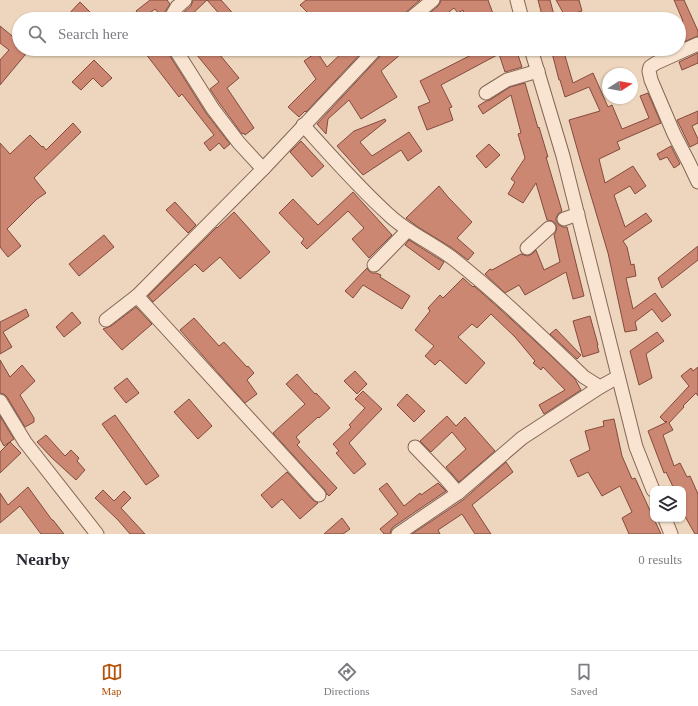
<!DOCTYPE html>
<html lang="en">
<head>
<meta charset="utf-8">
<style>
  body { margin:0; font-family:"Times New Roman",serif; background:#f7f7f7; color:#2b2b33 }
  .controls { position:absolute; right:12px; bottom:12px; display:grid; overflow:hidden; border-radius:8px; box-shadow:0 1px 3px #0004 }
  .controls button { width:36px; height:36px; display:grid; place-items:center; padding:0; border:0; border-bottom:1px solid #e1e1e2; background:#fff; color:#2b2b33; font:20px sans-serif }
  .compass { position:absolute; left:602px; top:68px; width:36px; height:36px; border-radius:50%; background:#fff; box-shadow:0 1px 3px #0004; rotate:79deg }
  .list { margin:0; padding:0; list-style:none }
  h2 { display:flex; justify-content:space-between; align-items:center; height:52px; margin:0; padding:0 16px; font-size:17px }
  h2 small { font-size:13px; font-weight:400; color:#7c7c81 }
  .icon { flex:none; width:22px; height:22px; fill:none; stroke:currentColor; stroke-width:2; stroke-linecap:round; stroke-linejoin:round }
  .map { position:relative; flex:none; width:698px; height:534px; overflow:hidden }
  .search { position:absolute; background:#fff; box-shadow:0 1px 3px #0004; left:12px; right:12px; top:12px; height:44px; display:flex; align-items:center; gap:10px; box-sizing:border-box; padding:0 14px; border-radius:22px; color:#7c7c81; font-size:15px }
  .sheet { height:116px; background:#fff }
  nav { display:flex; justify-content:space-around; align-items:center; box-sizing:border-box; height:56px; border-top:1px solid #e1e1e2; background:#fff; font-size:11px; color:#7c7c81 }
  nav a { display:grid; justify-items:center; gap:2px }
  nav .on { color:#b45309 }
  .map>svg:first-child { display:block }
</style>
</head>
<body>
<div class="map">
<svg width="698" height="534" viewBox="0 0 698 534">
  <rect width="100%" height="100%" fill="#edd6bd"/>
  <g fill="#cc8773" stroke="#844b3c">
    <polygon points="150,0 167,0 170,4 163,15 161,16 155,9 142,19 136,11"/>
    <polygon points="193,0 221,0 238,19 224,19 207,0 188,18 183,13 191,6"/>
    <polygon points="306,0 420,0 405,13 403,16 402,19 342,19 338,15 334,19 314,19 300,5"/>
    <polygon points="441,0 488,0 495,19 465,19 463,10 458,13 454,8 440,19 423,19 438,6 440,3"/>
    <polygon points="538,0 550,0 555,19 543,19"/>
    <polygon points="556,0 579,0 582,11 565,16"/>
    <polygon points="674,0 684,0 698,31 698,36 679,44 679,23 683,21"/>
    <polygon points="80,2 90,12 84,19 64,19"/>
    <polygon points="0,26 17,40 19,37 19,49 30,49 0,85 0,60 9,50 0,43"/>
    <polygon points="142,49 167,49 168,53 206,113 230,144 224,149 219,143 210,151 204,143 214,135 182,94 179,97"/>
    <polygon points="192,49 215,49 239,78 227,88 254,128 245,135 244,133 242,134 220,104 210,89 219,82"/>
    <polygon points="346,49 365,49 306,112 305,111 299,117 288,107 316,79 304,61 317,52 327,67"/>
    <polygon points="384,49 407,49 381,71 397,97 361,119 349,100 328,119 326,134 317,124 382,54"/>
    <polygon points="483,49 516,49 522,67 505,72 499,54 441,85 452,107 449,108 453,120 427,130 418,107 430,102 420,81"/>
    <polygon points="551,49 563,49 573,83 593,73 608,107 612,105 622,129 649,118 640,96 648,93 661,123 617,142 620,149 599,159 605,183 633,166 646,186 635,194 630,186 614,195 625,227 646,213 652,221 623,241 627,247 631,265 634,264 636,276 626,278 633,309 655,293 671,315 662,322 652,309 635,322 637,330 625,332 608,253 580,159 569,120 600,111 589,87 565,97 560,80 559,80"/>
    <polygon points="698,53 698,63 682,70 679,62"/>
    <polygon points="94,60 112,78 102,87 93,78 81,90 72,82"/>
    <polygon points="525,83 538,128 539,127 548,157 546,157 562,211 558,214 556,218 556,221 559,225 563,227 567,227 584,296 573,299 566,272 525,295 519,285 505,293 485,274 490,269 492,270 521,254 524,255 528,256 532,254 536,250 544,270 560,262 554,235 556,231 557,226 555,223 552,221 547,220 536,183 523,203 508,194 515,182 511,179 525,158 518,134 521,133 511,95 483,114 478,106 486,101 490,100 510,87"/>
    <polygon points="698,111 698,123 692,126 698,139 698,143 690,147 677,120"/>
    <polygon points="385,119 386,121 360,142 372,156 409,132 422,151 408,161 401,150 363,175 337,146 354,131"/>
    <polygon points="73,123 81,132 34,178 46,193 37,199 7,229 21,246 8,257 0,247 0,143 10,154 30,135 42,147 43,146 46,150"/>
    <polygon points="301,141 324,166 312,177 290,152"/>
    <polygon points="489,144 500,155 486,168 476,156"/>
    <polygon points="671,146 680,164 674,168 667,157 660,160 657,154"/>
    <polygon points="439,186 448,197 472,222 457,238 474,253 468,260 452,248 418,227 406,218"/>
    <polygon points="353,192 392,235 369,258 352,239 364,228 348,211 307,249 301,243 304,239 279,213 293,199 318,225"/>
    <polygon points="175,202 196,225 188,233 166,210"/>
    <polygon points="234,212 270,252 240,279 220,257 203,272 195,264 153,302 148,296 217,227 217,228"/>
    <polygon points="104,235 114,247 79,276 69,264"/>
    <polygon points="409,240 444,262 439,270 405,245"/>
    <polygon points="698,246 698,260 662,288 658,278"/>
    <polygon points="367,268 369,271 372,273 376,273 381,275 380,277 410,296 402,309 363,285 353,298 345,291"/>
    <polygon points="463,278 473,287 474,286 500,309 548,353 575,379 581,390 544,414 539,405 565,390 543,367 541,370 533,363 535,361 515,337 491,314 477,328 472,324 458,337 485,363 466,384 440,360 435,365 425,356 434,346 415,330 430,311 428,308 440,295 443,298"/>
    <polygon points="136,307 152,324 122,350 103,329 111,326"/>
    <polygon points="26,309 29,316 3,332 12,347 0,354 0,322"/>
    <polygon points="72,312 81,323 64,337 56,327"/>
    <polygon points="590,316 598,345 597,345 599,352 583,357 573,321"/>
    <polygon points="194,318 219,346 224,342 247,367 248,366 254,373 247,380 257,394 245,403 180,330"/>
    <polygon points="556,329 581,355 577,359 550,334"/>
    <polygon points="657,332 664,341 646,354 652,378 639,385 630,351"/>
    <polygon points="0,360 10,377 22,365 35,381 20,395 34,418 34,422 25,427 7,397 4,394 0,393"/>
    <polygon points="698,367 698,396 696,393 683,406 684,407 669,423 673,430 663,435 674,466 680,463 687,477 690,476 698,494 698,534 695,534 683,513 683,489 674,489 666,472 664,473 648,431 667,422 666,421 665,422 660,417 689,386 681,376 691,368 693,371"/>
    <polygon points="355,371 367,384 357,394 344,381"/>
    <polygon points="297,374 315,394 316,393 330,408 319,418 318,417 296,437 300,442 297,445 337,488 329,496 327,494 327,495 325,490 273,433 305,404 286,384"/>
    <polygon points="127,378 139,393 126,403 114,388"/>
    <polygon points="363,391 382,409 349,443 366,464 354,474 336,453 339,451 333,444 351,427 349,425 365,408 355,399"/>
    <polygon points="407,394 425,411 414,422 397,405"/>
    <polygon points="189,399 212,426 198,439 174,412"/>
    <polygon points="115,415 159,476 146,485 102,424"/>
    <polygon points="0,416 14,439 4,446 0,439"/>
    <polygon points="447,416 456,426 465,417 495,451 459,482 446,467 466,449 452,432 431,452 420,441"/>
    <polygon points="614,419 622,456 632,479 635,478 653,517 653,519 654,519 661,534 629,534 622,518 632,512 620,486 602,496 588,472 578,477 570,460 590,450 585,431 604,426 603,421"/>
    <polygon points="46,435 65,456 71,450 79,458 77,461 85,470 76,480 52,458 37,442"/>
    <polygon points="10,442 21,453 0,473 0,452"/>
    <polygon points="506,462 513,472 472,505 491,534 475,534 462,514 438,530 440,534 412,534 463,500"/>
    <polygon points="287,472 313,500 318,503 300,519 282,499 272,508 261,495"/>
    <polygon points="387,483 404,506 420,493 421,495 438,483 446,491 393,527 391,530 390,534 384,534 380,529 398,514 379,489"/>
    <polygon points="28,487 52,520 53,520 64,534 41,534 20,506 0,523 0,493 8,505"/>
    <polygon points="103,490 114,501 124,491 131,498 121,508 145,534 130,534 118,520 95,498"/>
    <polygon points="342,518 350,529 343,534 324,534"/>
  </g>
  <g fill="none" stroke-linecap="round" stroke-linejoin="round">
    <g stroke="#856656" stroke-width="15">
      <g id="minor">
        <polyline points="517,0 522,19"/>
        <polyline points="170,19 177,7 185,0"/>
        <polyline points="410,19 433,0"/>
        <polyline points="698,44 656,63 650,67 649,71 651,80 674,134 689,163 698,182"/>
        <polyline points="175,49 213,109 239,143 263,169"/>
        <polyline points="531,49 563,156 636,447 653,490"/>
        <polyline points="486,93 507,80 538,71"/>
        <path d="M303,125C331,156 358,187 389,215C409,234 435,244 456,261C501,297 543,338 584,377L600,387"/>
        <polyline points="564,219 578,214"/>
        <polyline points="527,248 549,228"/>
        <polyline points="374,265 408,230"/>
        <polyline points="106,320 137,296"/>
        <polyline points="0,401 25,442 97,534"/>
        <polyline points="415,447 445,478 458,493"/>
        <polyline points="319,495 137,296 263,169 376,49"/>
        <polyline points="665,519 671,534"/>
        <polyline points="398,534 458,493 522,438 600,387 618,377"/>
      </g>
    </g>
    <use href="#minor" stroke="#f8e4d0" stroke-width="13"/>
  </g>
</svg>
<div class="controls">
<button><svg class="icon" aria-label="layers" viewBox="0 0 24 24"><path d="M12 4l9 5-9 5-9-5zM3 14l9 5 9-5"/></svg></button>
</div>
<svg class="compass" viewBox="-18 -18 36 36"><path d="M0-13l5 13h-10z" fill="#e53935"/><path d="M0 13l5-13h-10z" fill="#7c7c81"/></svg>
<div class="search"><svg class="icon" aria-label="search" viewBox="0 0 24 24"><circle cx="10" cy="10" r="6"/><path d="M15 15l6 6"/></svg>Search here</div>
</div>
<section class="sheet">
<h2>Nearby<small>0 results</small></h2>
<ul class="list">
</ul>
</section>
<nav>
<a class="on"><svg class="icon" aria-label="map" viewBox="0 0 24 24"><path d="M3 6l6-2 6 2 6-2v14l-6 2-6-2-6 2zM9 4v14M15 6v14"/></svg>Map</a>
<a><svg class="icon" aria-label="directions" viewBox="0 0 24 24"><path d="M12 3l9 9-9 9-9-9zM9 14v-3h6M13 9l2 2-2 2"/></svg>Directions</a>
<a><svg class="icon" aria-label="saved" viewBox="0 0 24 24"><path d="M7 4h10v16l-5-4-5 4z"/></svg>Saved</a>
</nav>
</body>
</html>
